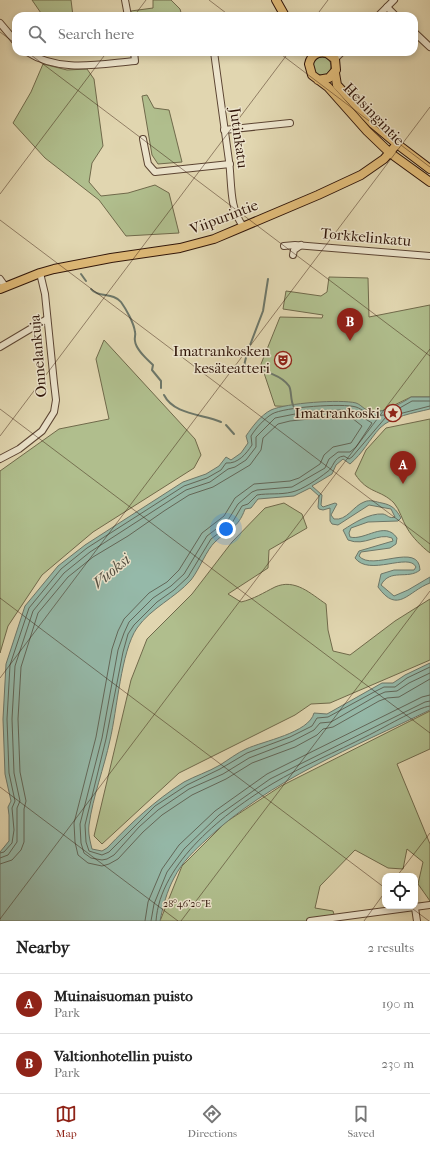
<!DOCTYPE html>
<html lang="en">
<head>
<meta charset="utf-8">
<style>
  body { margin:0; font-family:"IM FELL French Canon",serif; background:#f2f2f2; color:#222 }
  .controls { position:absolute; right:12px; bottom:12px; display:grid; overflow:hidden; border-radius:8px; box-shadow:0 2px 6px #0003 }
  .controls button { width:36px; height:36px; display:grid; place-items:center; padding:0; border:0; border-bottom:1px solid #e0e0e0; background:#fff; color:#222; font:20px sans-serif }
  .you { position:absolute; left:226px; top:529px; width:14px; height:14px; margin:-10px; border:3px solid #fff; border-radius:50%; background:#1a73e8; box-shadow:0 0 0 6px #1a73e833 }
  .badge { display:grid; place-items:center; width:26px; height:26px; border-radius:50%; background:#8f2418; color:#fff; font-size:13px; font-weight:700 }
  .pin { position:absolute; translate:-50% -33px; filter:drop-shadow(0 1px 2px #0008) }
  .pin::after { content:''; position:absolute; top:21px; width:14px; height:12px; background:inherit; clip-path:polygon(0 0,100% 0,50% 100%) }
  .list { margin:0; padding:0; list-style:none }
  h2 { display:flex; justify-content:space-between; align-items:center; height:52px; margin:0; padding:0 16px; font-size:17px }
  h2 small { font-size:13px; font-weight:400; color:#767676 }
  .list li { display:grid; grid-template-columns:26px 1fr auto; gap:12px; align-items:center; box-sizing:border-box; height:60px; padding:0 16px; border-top:1px solid #e0e0e0 }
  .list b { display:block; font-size:15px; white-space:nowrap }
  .list p { margin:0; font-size:13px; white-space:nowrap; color:#767676 }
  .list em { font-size:13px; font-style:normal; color:#767676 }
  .icon { flex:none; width:22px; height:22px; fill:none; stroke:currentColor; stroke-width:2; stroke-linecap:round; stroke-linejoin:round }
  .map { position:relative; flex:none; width:430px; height:921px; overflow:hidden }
  .search { position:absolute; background:#fff; box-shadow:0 2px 6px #0003; left:12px; right:12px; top:12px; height:44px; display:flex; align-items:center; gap:10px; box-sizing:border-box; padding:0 14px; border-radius:12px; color:#767676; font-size:15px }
  .sheet { height:172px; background:#fff }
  nav { display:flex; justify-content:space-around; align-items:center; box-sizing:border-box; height:56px; border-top:1px solid #e0e0e0; background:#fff; font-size:11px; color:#767676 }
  nav a { display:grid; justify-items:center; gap:2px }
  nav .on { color:#8f2418 }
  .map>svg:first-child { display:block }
</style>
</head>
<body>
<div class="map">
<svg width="430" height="921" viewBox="0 0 430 921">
  <rect width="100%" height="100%" fill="#e1d6b0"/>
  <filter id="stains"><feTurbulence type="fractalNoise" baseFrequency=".005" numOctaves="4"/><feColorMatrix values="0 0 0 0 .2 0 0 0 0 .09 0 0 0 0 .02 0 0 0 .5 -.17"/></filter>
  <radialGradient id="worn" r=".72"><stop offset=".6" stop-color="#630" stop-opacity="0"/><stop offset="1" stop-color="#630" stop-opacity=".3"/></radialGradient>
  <g fill="#b0be8d" stroke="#706a4b">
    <polygon points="32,0 71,0 73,16 43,16"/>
    <polygon points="153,0 171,0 180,9 182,16 132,16 131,11 153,8"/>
    <circle cx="322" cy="66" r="9"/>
    <polygon points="43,64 67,70 87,69 94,79 103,146 92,163 89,182 101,196 128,193 155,185 169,193 179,233 126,236 99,200 45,158 13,123 31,92"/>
    <polygon points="147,95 154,108 169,110 182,162 158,164 152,155 142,96"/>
    <polygon points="329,277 368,278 369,317 430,305 430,397 411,397 382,411 371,412 365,409 275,406 261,364 280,317 322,318 323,315 283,309 286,291 321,296 327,292"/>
    <polygon points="104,340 195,439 201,455 194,468 93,532 42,575 8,626 0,653 0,471 59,429 109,419 96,359"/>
    <path d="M430,419V553C422,547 412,537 407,528C402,520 400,510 394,503C380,489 368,494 355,474L366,450L386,428Z"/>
    <path d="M284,503L302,514L307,528L269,550L268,568L228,594L241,602C254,599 263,593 275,587C295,578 311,594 326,604L328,630L333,651L350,655L395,621L430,599V660L330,703L311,704L295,715L179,773L102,844L94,836L131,680L147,639L192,594L232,542L265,508Z"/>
    <polygon points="430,711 430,749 397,764 430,844 430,901 418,884 423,862 407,849 403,869 388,868 355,850 320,886 315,908 333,911 336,921 160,921 182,866 226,822 281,786"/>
  </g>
  <path fill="#95b9a9" stroke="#6d7769" d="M411,397H430V409C414,413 392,416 380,428C369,440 363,453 350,464L343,459L336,465L332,474L312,486L322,495L321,505L323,507L335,503L337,504L331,515L334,519C347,521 353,506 364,502C370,499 376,502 382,503C392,505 396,509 401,518L398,521L368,522L351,528L349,533L350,537C365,541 385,520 397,538L396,544L390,548L361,552L359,556C372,572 419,541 420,570C408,580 390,568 381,585L394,596L408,590L430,577V583C408,591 398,615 378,587L381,574L394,570H414L416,567C409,552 369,577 355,558L359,551L393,541L392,538C378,532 365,547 348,540L343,530C354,523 369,513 383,514C388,515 389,519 395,517L391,509L369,505L338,525L332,524L330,521V508L323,510L319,509L318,507L319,496L310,488L294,496L258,499L251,508L245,509C238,529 228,529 215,542C207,549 199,570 191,580C175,598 151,608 137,628C121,651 117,711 110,740C104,768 93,796 89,825C88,833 90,841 92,849L102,851L107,848C131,823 154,801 184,782C195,776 208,772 220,765C228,760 237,753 246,749C263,741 309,733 314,713L327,714L382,683H393L405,675L430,663V710C354,747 270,780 207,839C195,850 182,862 174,878C167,891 163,906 160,921H0V852L9,841V815L8,807L11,801L5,774L3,719L6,664L25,606L58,566L85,545L183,482L206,474L219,466L226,457L231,460L241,453L248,443L246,436C252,427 261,415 271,410C286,403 341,399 356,403C362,405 366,412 372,412C382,413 403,403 411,397Z"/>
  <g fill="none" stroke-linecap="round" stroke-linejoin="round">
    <g stroke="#626759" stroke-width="1">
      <polyline points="430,401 412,401 389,414 391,416 430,406"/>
      <path d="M0,853L4,852L12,843L14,830L12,808L15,801L9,773L7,719L10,665L29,608L61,569L87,548L184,486L207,478L221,470L226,463C238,464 246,454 252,445L251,436C256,428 264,419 272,414C284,407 343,403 356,407C371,413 363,417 384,415L386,417L352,457L349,459L344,456C333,457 334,468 327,472C318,479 302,490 292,492C280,495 268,493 257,495L248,504L242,506L232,523L211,539L188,577L174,590L157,602L134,625L128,634L123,652L106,739L85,825L86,842L89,851L102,855L109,852L155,806L187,785L220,769L247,753L290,737L312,726L317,718L328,717L374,692L384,687H395L407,678L430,667"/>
      <polyline points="0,858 8,855 17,842 17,808 20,801 14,773 12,719 15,666 33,611 64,573 90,552 186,490 210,482 228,469 235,467 246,460 256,447 256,437 275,418 295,414 340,410 354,412 372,423 356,447 350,452 338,452 329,459 325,468 292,487 257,490 252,492 238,504 228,520 207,536 184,574 171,586 153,598 129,622 124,633 118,650 102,738 80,824 81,843 84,853 91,858 102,860 107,859 114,855 139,827 158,810 189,789 223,774 249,758 293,741 314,730 320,723 331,722 376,696 385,692 397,691 409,683 430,673"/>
      <polyline points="0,864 12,860 21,850 24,842 24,809 26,801 20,772 18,719 21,667 38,613 68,577 93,557 128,536 164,511 189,495 213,487 250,465 261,450 263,438 278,424 290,421 339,416 352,418 362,426 351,443 333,447 324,455 320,464 299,478 290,481 254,484 235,498 224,516 202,533 179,570 167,582 149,593 124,619 118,631 112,649 96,737 74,823 75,842 78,855 88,863 102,866 109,864 118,859 143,832 162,815 192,795 226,779 252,763 295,747 317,735 323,729 333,727 379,701 387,698 399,697 430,679"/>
      <polyline points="145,921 148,902 162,869 179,845 215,811 267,774 422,697 430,695"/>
      <polyline points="151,921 154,904 167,872 184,849 219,815 270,779 425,702 430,701"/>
      <path d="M156,921C160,862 226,812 272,784C302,766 336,752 367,736C380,730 418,707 430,706"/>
    </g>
    <g stroke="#6d7769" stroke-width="2">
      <polyline points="81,274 86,281"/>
      <path d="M268,279L263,311L247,353L244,366C258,370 280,373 289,386C292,391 290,401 294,407"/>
      <path d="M91,289C98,298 113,292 121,302C126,309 134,323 135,332C136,335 134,338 135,341C136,350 147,359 153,365L152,370L161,381V388"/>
      <path d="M164,395C174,415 203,414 221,422"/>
      <polyline points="226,425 234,434"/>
    </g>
    <g stroke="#5c4533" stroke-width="8">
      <g id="minor">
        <polyline points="125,0 128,16"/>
        <polyline points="387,7 396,16"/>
        <polyline points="378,16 394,0"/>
        <polyline points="0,23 16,42"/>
        <polyline points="414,32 430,47"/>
        <path d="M27,52C60,73 99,64 135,61L134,52"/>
        <path d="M214,52C219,88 224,125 229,161C232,183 229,208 243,226"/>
        <polyline points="335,59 342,52"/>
        <polyline points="224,130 290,123"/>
        <polyline points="143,139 148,164 155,172 230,164"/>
        <polyline points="284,246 295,245 430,256"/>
        <polyline points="293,255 294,250 301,245"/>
        <polyline points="0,279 5,286"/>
        <polyline points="0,347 47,319"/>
        <polyline points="0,459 19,449 42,431 54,412 56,400 54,383 45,294 40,273"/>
        <polyline points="415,908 417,921"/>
        <polyline points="310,921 430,905"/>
      </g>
    </g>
    <g stroke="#301509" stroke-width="10">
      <g id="major">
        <polyline points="276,0 285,16"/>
        <polyline points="335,73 337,85 373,124 397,144 430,169"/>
        <path d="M318,80L329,78L336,70L335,59L327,53C318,51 311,55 309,64L312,75L328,87L367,131L390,153L430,182"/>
        <polyline points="0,289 40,273 54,269 111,258 180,248 214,239 318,195 361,175 384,159 397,144"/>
      </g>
    </g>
    <use href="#minor" stroke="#ece4cc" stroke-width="6"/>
    <use href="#major" stroke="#e0bb78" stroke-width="8"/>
  </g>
  <path fill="none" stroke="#301509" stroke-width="1" stroke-opacity="0.45" d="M209,0L230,16M134,16L146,0M316,16L328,0M0,32L16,44M27,52L430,356M278,52L430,167M0,194L107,52M0,220L430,544M0,409L430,733M0,436L289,52M0,598L385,888M0,678L430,107M0,787L178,921M397,876L430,833M409,906L429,921M0,919L430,349M181,921L430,591M364,921L385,892"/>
  <defs>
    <g id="theatre-ring" transform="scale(0.9)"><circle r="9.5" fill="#ece4cc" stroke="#8f2418" stroke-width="1.5"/><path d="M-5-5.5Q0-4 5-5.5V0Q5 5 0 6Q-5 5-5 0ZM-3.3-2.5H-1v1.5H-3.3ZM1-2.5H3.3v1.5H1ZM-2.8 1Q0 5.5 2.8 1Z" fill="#8f2418"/></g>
    <g id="sight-ring" transform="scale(0.9)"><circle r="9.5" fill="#ece4cc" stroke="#8f2418" stroke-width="1.5"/><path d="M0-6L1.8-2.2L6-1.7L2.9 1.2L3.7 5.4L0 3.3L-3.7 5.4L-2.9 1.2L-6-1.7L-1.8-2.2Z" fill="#8f2418"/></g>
  </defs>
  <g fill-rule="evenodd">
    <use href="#theatre-ring" x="283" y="360"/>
    <use href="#sight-ring" x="393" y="413"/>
  </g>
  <g text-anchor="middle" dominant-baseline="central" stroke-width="3" stroke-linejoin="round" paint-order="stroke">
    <g font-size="15" fill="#301509" stroke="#ece4cc">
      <text transform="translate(374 114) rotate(46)">Helsingintie</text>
      <text transform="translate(239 138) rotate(82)">Jutinkatu</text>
      <text transform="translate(224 217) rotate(-21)">Viipurintie</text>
      <text transform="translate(366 237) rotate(5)">Torkkelinkatu</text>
      <text transform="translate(38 356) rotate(-95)">Onnelankuja</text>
    </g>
    <g font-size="15" fill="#301509" stroke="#ece4cc" text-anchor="end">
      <text x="270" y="351">Imatrankosken<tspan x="270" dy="17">kesäteatteri</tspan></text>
      <text x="380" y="413">Imatrankoski</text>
    </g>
    <g font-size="16" font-style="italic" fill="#534e41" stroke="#ece4cc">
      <text transform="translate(111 571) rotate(-40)">Vuoksi</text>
    </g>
  </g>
  <g font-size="10" text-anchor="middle" fill="#301509" stroke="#ece4cc" stroke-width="3" stroke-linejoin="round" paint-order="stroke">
    <text x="187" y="907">28°46'20"E</text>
  </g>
  <rect width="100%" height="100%" filter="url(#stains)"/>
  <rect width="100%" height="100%" fill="url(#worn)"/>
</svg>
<div class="controls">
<button><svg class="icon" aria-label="locate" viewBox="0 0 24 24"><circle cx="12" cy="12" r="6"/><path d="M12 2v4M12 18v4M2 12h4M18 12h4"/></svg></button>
</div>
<div class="you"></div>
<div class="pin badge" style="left:403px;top:484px">A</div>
<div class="pin badge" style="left:350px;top:341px">B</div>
<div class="search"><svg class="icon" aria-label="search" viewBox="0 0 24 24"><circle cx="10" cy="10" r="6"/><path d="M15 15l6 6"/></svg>Search here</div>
</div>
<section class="sheet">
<h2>Nearby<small>2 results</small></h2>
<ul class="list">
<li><span class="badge">A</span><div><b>Muinaisuoman puisto</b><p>Park</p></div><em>190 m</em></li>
<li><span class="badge">B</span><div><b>Valtionhotellin puisto</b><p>Park</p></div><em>230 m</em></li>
</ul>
</section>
<nav>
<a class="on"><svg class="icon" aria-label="map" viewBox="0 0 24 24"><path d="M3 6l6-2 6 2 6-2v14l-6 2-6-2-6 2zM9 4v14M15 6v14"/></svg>Map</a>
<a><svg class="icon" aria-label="directions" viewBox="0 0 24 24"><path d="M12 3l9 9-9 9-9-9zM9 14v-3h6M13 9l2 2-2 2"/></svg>Directions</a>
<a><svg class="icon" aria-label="saved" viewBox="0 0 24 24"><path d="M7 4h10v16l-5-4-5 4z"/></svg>Saved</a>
</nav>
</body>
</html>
